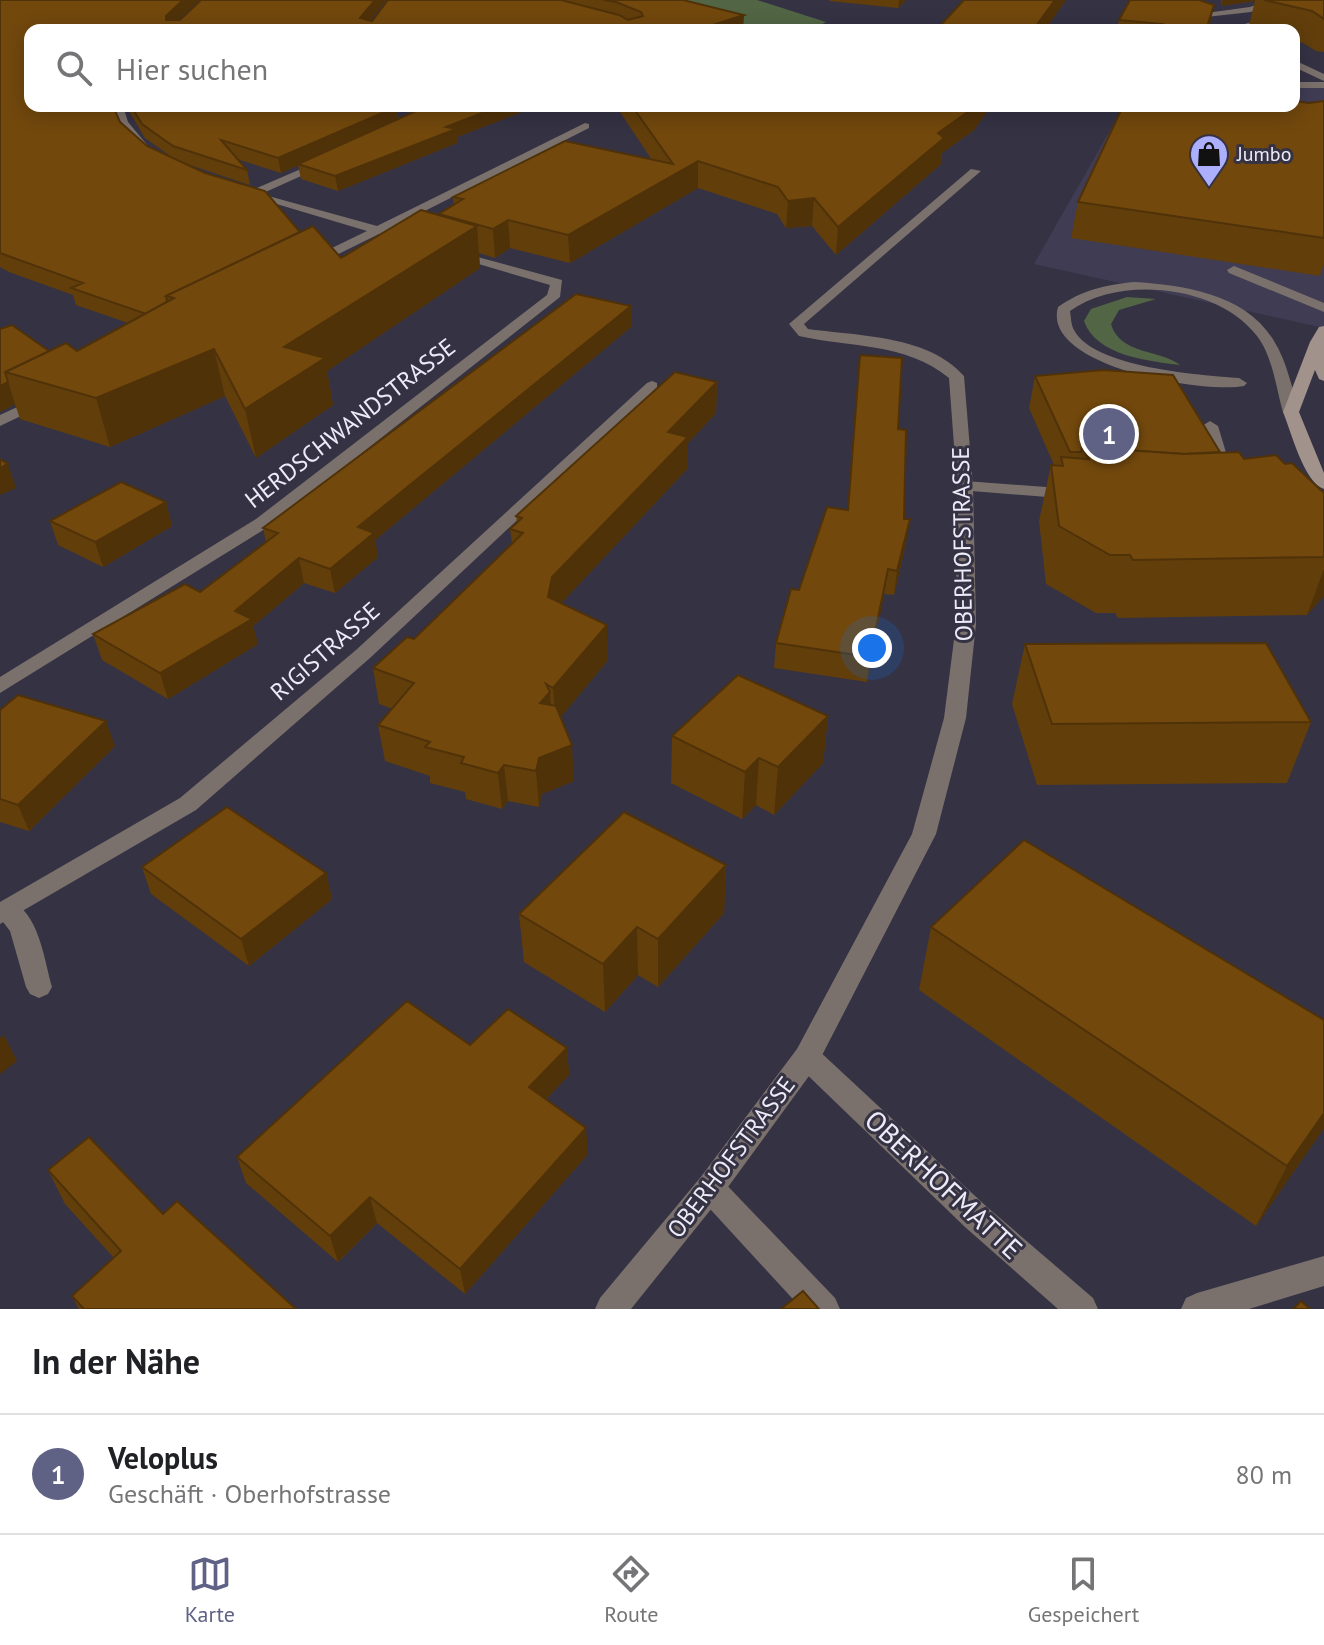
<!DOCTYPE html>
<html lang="de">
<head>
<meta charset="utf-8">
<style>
  body { margin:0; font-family:"PT Sans",sans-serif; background:#f2f2f2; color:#202124 }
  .you { position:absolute; left:872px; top:648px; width:28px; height:28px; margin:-20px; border:6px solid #fff; border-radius:50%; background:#1a73e8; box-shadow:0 0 0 12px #1a73e833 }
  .badge { display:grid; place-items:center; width:52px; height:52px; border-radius:50%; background:#5f6185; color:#fff; font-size:26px; font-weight:700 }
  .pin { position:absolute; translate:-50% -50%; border:4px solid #fff; box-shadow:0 2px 8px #0006 }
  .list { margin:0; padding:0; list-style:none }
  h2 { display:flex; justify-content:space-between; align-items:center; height:104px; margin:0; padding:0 32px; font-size:34px }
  h2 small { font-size:26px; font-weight:400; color:#757577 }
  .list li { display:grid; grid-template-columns:52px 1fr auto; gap:24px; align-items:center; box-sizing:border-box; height:120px; padding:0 32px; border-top:2px solid #e0e0e0 }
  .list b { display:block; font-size:30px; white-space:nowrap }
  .list p { margin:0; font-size:26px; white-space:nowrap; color:#757577 }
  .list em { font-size:26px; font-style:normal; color:#757577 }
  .icon { flex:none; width:44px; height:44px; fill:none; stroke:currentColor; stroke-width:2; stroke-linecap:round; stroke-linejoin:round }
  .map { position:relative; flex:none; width:1324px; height:1309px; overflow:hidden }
  .search { position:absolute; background:#fff; box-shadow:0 4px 20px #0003; left:24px; right:24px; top:24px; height:88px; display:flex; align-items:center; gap:20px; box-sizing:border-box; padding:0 28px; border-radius:16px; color:#757577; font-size:30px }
  .sheet { height:224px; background:#fff }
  nav { display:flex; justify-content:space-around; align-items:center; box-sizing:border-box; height:112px; border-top:2px solid #e0e0e0; background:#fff; font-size:22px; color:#757577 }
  nav a { display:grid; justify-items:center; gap:4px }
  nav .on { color:#5f6185 }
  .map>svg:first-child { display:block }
</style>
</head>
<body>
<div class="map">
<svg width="1324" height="1309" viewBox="0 0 1324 1309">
  <rect width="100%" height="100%" fill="#353244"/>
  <polygon fill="#403c54" points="1294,86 1324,87 1324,328 1034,264 1124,106 1294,106"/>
  <g fill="#526645">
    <polygon points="653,0 757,0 826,22 811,30 753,30 755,28"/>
    <path d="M1127,297L1156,299L1119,310L1111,324C1120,355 1160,349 1180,365C1149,361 1096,356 1084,321L1091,309Z"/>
  </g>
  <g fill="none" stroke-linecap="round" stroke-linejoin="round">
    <g fill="#7b716c" fill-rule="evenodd">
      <polygon points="1273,16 1276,21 1238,30 1234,27"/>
      <polygon points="1234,266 1324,303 1324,312 1229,273 1227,270"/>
      <path d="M1134,282C1184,285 1246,294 1274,341C1287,362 1292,388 1299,412L1297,415L1291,417L1283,412C1276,388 1273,357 1257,336C1218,285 1120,275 1070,311C1071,317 1071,325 1074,330C1094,368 1200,375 1239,378L1247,383L1244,386C1205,394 1041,367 1058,307C1082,290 1105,285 1134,282Z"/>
      <polygon points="1210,421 1218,426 1231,469 1229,473 1223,474 1215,469 1202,426"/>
      <polygon points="965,481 1072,489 1081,494 1072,499 959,490 959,482"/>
      <path d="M8,900C39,910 44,960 52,987L48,994L39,998L30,994L26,987L10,931L0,918V903Z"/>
      <polygon points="807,1045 817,1049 987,1207 1093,1298 1098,1309 1058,1309 965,1227 797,1065 793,1057 797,1049"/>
      <polygon points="710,1174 720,1178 835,1298 840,1309 802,1309 700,1198 695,1188 700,1178"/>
      <polygon points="1324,1256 1324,1286 1249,1309 1181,1309 1186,1298 1197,1293"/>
    </g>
    <g fill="#7b716c" fill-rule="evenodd">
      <polygon points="1270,0 1282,0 1251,12 1188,19 1184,16 1250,7"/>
      <polygon points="1294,60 1324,74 1324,81 1294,67"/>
      <rect x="1294" y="82" width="30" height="6"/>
      <polygon points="113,106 123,106 128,122 148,146 148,150 140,150 118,123"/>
      <polygon points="585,123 589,124 589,128 389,229 415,236 415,242 379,234 310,268 304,264 305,261 367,231 243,194 324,159 328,160 328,164 261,194 377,226"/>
      <path d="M971,169L981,171L804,324L808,329C858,336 928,335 964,376L973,486L976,624L966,718L936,834L817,1065L720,1198L631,1309H595L600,1298L700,1178L797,1049L912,834L944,718L956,624L957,486L949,378C905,342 851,348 799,336L789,324Z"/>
      <polygon points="448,249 562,280 560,297 268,527 0,693 0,677 256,519 547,295 550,285 448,255"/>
      <polygon points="652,381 657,383 657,389 370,658 196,810 0,924 0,902 180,798 356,650 647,383"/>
      <polygon points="43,395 51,400 48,403 0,426 0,415"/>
    </g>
    <path fill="#a1928b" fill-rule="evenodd" d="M1324,326V381L1319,379L1315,370L1299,412L1324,473V489C1304,483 1291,431 1283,412L1310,342L1319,327Z"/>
  </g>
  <g fill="#623e0b" fill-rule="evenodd">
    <path d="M0,0H199L177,20L386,0L370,20L372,21L388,0H683L744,15L743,27L735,30H30L120,122L147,146L173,158L145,138L126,106H537L457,137V143L338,191L301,179L298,165L281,173L237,159L247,170L250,185L184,163L341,258L439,215L454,205L453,197L652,160L616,106H991L974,130L942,153L941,164L836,255L812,226L786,228L777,214L698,188L570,263L510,248L495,258L479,253L480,268L327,371L333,405L256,458L225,396L110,447L20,419L15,404L0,412V329L49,351H77L128,323L76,305L73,295L9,272L0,267ZM396,108L408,112L412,113L398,119Z"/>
    <polygon points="829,0 906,0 898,8 829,1"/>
    <polygon points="1221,0 1324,0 1324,52 1316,51 1303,43 1294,40 1294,30 1248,29 1255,1 1221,6"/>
    <polygon points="1208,3 1209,30 1117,30 1119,20"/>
    <polygon points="1324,101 1324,264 1320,276 1071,238 1078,202 1309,103"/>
    <polygon points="631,306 631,327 375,540 378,557 335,593 304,583 253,626 258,644 168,699 102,660 93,634 200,592 266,542 263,528"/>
    <polygon points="1035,376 1220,452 1244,459 1285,464 1324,493 1324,596 1307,615 1118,618 1115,613 1096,613 1046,584 1039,521 1051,465 1054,465 1029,408"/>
    <polygon points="858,377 898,429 906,543 894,595 884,594 867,682 774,668 776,643 799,590 848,510"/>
    <polygon points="717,382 716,413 687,444 687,469 561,603 608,660 560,717 574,781 542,794 539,807 508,801 502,809 466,799 465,792 430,783 430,776 385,761 378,725 393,709 379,704 373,668 414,639 512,544 510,529 517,523 516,516"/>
    <polygon points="166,502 172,526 103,567 58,545 50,521"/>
    <polygon points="1025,644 1311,722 1287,783 1037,785 1012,704"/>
    <polygon points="0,710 115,746 29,831 0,822"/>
    <polygon points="828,716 823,763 774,815 756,805 742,819 671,783 672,736"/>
    <polygon points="726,865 724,913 658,987 638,975 605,1012 524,962 519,914"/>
    <polygon points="142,867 326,873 332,899 249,966 151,894"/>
    <polygon points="931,927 1324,1128 1256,1226 919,990"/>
    <polygon points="567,1048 569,1075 546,1099 588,1154 465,1294 377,1223 338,1262 246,1183 237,1157"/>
    <polygon points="48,1170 163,1214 296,1309 79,1309 72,1296 114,1258 65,1204"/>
  </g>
  <g fill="#503209">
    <polygon points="183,0 199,0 169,28 166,16"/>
    <polygon points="375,0 386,0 362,30 360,18"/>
    <polygon points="899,0 906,0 898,8"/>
    <polygon points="1055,0 1066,0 1045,30 1033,30"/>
    <polygon points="1222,0 1255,0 1255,1 1221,6"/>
    <polygon points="1214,5 1209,30 1206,30"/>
    <polygon points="744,15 743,27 735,30 697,30"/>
    <polygon points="414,106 432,106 415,114"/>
    <polygon points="500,106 537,106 457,137 457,143 338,191 335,176 446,127"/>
    <polygon points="976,106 991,106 974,130 942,153 941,164 836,255 838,227 938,133"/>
    <polygon points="396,107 398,121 281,173 278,158"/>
    <polygon points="698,161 698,188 570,263 568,235"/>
    <polygon points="814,198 812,226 786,228 788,201"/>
    <polygon points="508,220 510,248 495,258 493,229"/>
    <polygon points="477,226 480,268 327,371 333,405 256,458 245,409 284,347"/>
    <polygon points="631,306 631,327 375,540 378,557 335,593 330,569 358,527"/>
    <polygon points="214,349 225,396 110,447 96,398"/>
    <polygon points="8,382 15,404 0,412 0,386"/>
    <polygon points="717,382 716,413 687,444 687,469 554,611 548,597 552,577 668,432"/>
    <polygon points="8,464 16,488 0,495 0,468"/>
    <polygon points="166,502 172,526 103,567 95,542"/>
    <polygon points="910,519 906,543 894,595 897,571"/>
    <polygon points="299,558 304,583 253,626 258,644 168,699 160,673"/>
    <polygon points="888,569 884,594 867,682 870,657"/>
    <polygon points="1324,569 1324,596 1307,615"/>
    <polygon points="607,625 608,660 556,723 553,688"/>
    <polygon points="550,692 552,728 540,703"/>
    <polygon points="828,716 823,763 774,815 778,767"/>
    <polygon points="106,721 115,746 29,831 18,805"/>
    <polygon points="572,745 574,781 542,794 539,807 536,771 539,758"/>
    <polygon points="759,758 756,805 742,819 745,772"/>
    <polygon points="504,765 508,801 502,809 498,773"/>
    <polygon points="726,865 724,913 658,987 658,939"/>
    <polygon points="326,873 332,899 249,966 241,939"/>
    <polygon points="637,927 638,975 605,1012 603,964"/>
    <polygon points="4,1035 17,1061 0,1074 0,1038"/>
    <polygon points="567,1048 569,1075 532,1114 529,1087"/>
    <polygon points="1324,1113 1324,1128 1256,1226 1287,1166"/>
    <polygon points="586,1128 588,1154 465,1294 460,1269"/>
    <polygon points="370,1197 377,1223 338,1262 330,1236"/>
  </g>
  <g fill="#72480d" stroke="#503209" stroke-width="2">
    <polygon points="0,0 183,0 166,16 166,20 180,20 201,0 375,0 360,18 372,21 388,0 561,0 619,15 628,20 643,16 641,12 616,2 603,0 683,0 744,15 697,30 30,30 30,106 113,106 120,122 147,146 205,173 265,191 300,232 166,296 167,302 146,314 71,288 83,283 0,253"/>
    <polygon points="964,0 1055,0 1033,30 936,30"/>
    <polygon points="1130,0 1199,0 1214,5 1206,30 1160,30 1163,24 1119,20"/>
    <polygon points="1264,0 1324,0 1324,19 1312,11"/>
    <polygon points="1294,101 1309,103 1324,101 1324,238 1078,202 1123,106 1294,106"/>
    <polygon points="131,106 393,106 396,107 278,158 221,140 247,170 173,146 142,124"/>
    <polygon points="427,106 500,106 446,127 456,129 335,176 298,164"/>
    <polygon points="632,106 976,106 938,133 944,138 838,227 814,198 788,201 778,187 698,161 568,235 508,220 493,229 439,214 463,199 453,197 565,141 673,164"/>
    <polygon points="421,210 477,226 284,347 325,358 245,409 214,349 96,398 5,372 66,343 77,351 174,298 166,296 313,226 341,258"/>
    <polygon points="576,294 631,306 358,527 374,533 330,569 299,558 235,611 252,619 160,673 93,634 185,584 200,592 278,533 263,528"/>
    <polygon points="12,325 49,351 5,372 8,382 0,386 0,329"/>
    <polygon points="860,355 902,358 898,429 906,430 904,519 910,519 897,571 888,569 870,657 776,643 791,589 799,590 827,507 848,510"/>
    <polygon points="1103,370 1173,375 1220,452 1184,454 1082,447 1081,452 1070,452 1035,376"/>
    <polygon points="675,372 717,382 668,432 688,437 552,577 548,597 607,625 553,688 546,684 550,692 540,703 556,706 572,745 539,758 536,771 504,765 498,773 461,763 464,757 425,747 430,742 378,725 414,683 373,668 407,637 414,639 523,533 510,529 522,518 516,516"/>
    <polygon points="1082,447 1184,454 1239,452 1244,459 1276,455 1285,464 1292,463 1324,493 1324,557 1133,560 1130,555 1110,555 1059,526 1051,465 1063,466 1061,457 1089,459"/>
    <polygon points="0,459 8,464 0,468"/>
    <polygon points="121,482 166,502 95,542 50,521"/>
    <polygon points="1266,643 1311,722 1052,724 1025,644"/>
    <polygon points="738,675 828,716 778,767 759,758 745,772 672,736"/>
    <polygon points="18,695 106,721 18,805 0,799 0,710"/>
    <polygon points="227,807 326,873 241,939 142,867"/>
    <polygon points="624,812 726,865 658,939 637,927 603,964 519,914"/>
    <polygon points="1024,840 1324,1020 1324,1113 1287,1166 931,927"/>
    <polygon points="407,1001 470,1045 508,1009 567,1048 529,1087 586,1128 460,1269 370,1197 330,1236 237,1157"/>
    <polygon points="89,1137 163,1214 177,1201 296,1309 84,1309 72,1296 121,1251 48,1170"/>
    <polygon points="803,1291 819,1309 781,1309"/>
    <polygon points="1301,1301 1310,1309 1293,1309"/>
  </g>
  <defs>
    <g id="shop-pin" transform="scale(2)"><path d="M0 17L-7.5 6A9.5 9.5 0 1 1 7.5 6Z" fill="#acaffb" stroke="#353244"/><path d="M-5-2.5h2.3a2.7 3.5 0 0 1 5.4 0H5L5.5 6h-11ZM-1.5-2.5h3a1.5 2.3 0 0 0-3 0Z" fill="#111"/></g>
  </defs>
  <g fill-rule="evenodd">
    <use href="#shop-pin" x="1209" y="154"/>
  </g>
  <g text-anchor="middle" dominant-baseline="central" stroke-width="6" stroke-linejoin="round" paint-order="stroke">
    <g font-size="20" fill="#ecebf7" stroke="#353244" text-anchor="start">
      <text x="1237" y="154">Jumbo</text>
    </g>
    <g font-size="24" fill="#ecebf7" stroke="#353244">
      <text transform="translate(350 423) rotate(-38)">HERDSCHWANDSTRASSE</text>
      <text transform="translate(962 544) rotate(-91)">OBERHOFSTRASSE</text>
      <text transform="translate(325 651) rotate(-41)">RIGISTRASSE</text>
      <text transform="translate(731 1157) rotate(-53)">OBERHOFSTRASSE</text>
    </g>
    <g font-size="28" fill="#ecebf7" stroke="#353244">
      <text transform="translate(944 1184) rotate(43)">OBERHOFMATTE</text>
    </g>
  </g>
</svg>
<div class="you"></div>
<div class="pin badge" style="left:1109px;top:434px">1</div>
<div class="search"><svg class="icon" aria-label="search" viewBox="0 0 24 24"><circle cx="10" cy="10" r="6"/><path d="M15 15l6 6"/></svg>Hier suchen</div>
</div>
<section class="sheet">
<h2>In der Nähe<small></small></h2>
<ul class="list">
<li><span class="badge">1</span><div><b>Veloplus</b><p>Geschäft · Oberhofstrasse</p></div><em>80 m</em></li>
</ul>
</section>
<nav>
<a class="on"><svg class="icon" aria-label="map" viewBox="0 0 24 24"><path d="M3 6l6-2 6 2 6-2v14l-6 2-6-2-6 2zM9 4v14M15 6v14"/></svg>Karte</a>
<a><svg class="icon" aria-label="directions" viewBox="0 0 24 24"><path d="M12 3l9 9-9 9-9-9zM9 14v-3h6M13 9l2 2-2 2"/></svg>Route</a>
<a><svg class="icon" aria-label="saved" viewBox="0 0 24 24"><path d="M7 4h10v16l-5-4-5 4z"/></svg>Gespeichert</a>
</nav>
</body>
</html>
